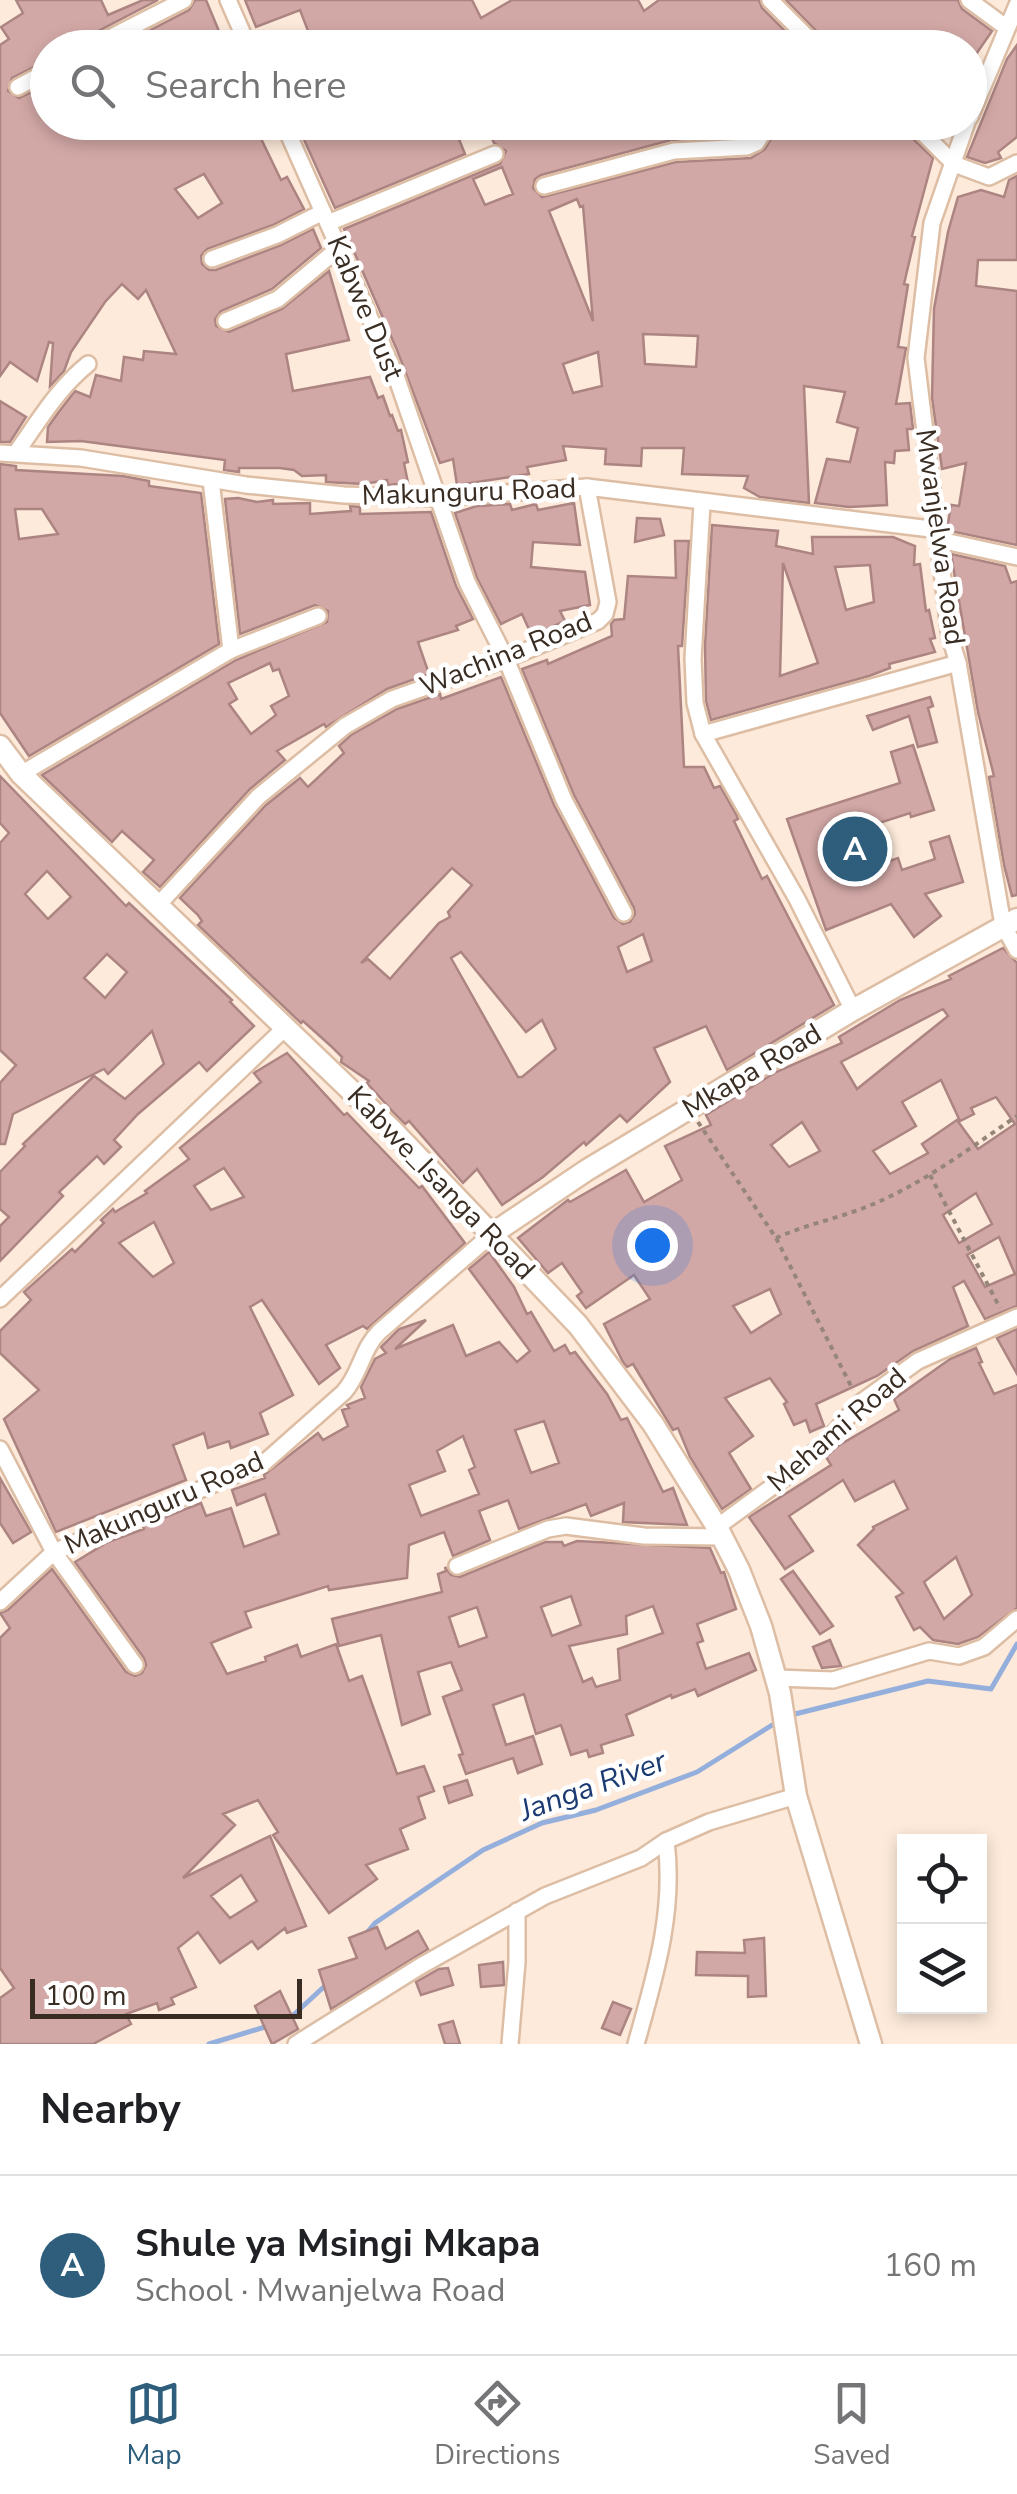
<!DOCTYPE html>
<html lang="en">
<head>
<meta charset="utf-8">
<style>
  body { margin:0; font-family:"Nunito Sans",sans-serif; background:#f6f6f6; color:#202124 }
  .controls { position:absolute; right:30px; bottom:30px; display:grid; overflow:hidden; border-radius:0px; box-shadow:0 5px 15px #0003 }
  .controls button { width:90px; height:90px; display:grid; place-items:center; padding:0; border:0; border-bottom:2px solid #e0e0e0; background:#fff; color:#202124; font:50px sans-serif }
  .scale { position:absolute; left:30px; bottom:25px; width:272px; box-sizing:border-box; padding-left:10px; border:5px solid #392d23; border-top:0; font-size:28px; line-height:35px; white-space:nowrap; color:#392d23; -webkit-text-stroke:8px #fff; paint-order:stroke }
  .you { position:absolute; left:652px; top:1245px; width:35px; height:35px; margin:-25px; border:8px solid #fff; border-radius:50%; background:#1a73e8; box-shadow:0 0 0 15px #1a73e833 }
  .badge { display:grid; place-items:center; width:65px; height:65px; border-radius:50%; background:#2e5e7c; color:#fff; font-size:32px; font-weight:700 }
  .pin { position:absolute; translate:-50% -50%; border:5px solid #fff; box-shadow:0 2px 10px #0006 }
  .list { margin:0; padding:0; list-style:none }
  h2 { display:flex; justify-content:space-between; align-items:center; height:130px; margin:0; padding:0 40px; font-size:42px }
  h2 small { font-size:32px; font-weight:400; color:#757577 }
  .list li { display:grid; grid-template-columns:65px 1fr auto; gap:30px; align-items:center; box-sizing:border-box; height:180px; padding:0 40px; border-top:2px solid #e0e0e0 }
  .list b { display:block; font-size:38px; white-space:nowrap }
  .list p { margin:0; font-size:32px; white-space:nowrap; color:#757577 }
  .list em { font-size:32px; font-style:normal; color:#757577 }
  .icon { flex:none; width:55px; height:55px; fill:none; stroke:currentColor; stroke-width:2; stroke-linecap:round; stroke-linejoin:round }
  .map { position:relative; flex:none; width:1017px; height:2044px; overflow:hidden }
  .search { position:absolute; background:#fff; box-shadow:0 5px 15px #0003; left:30px; right:30px; top:30px; height:110px; display:flex; align-items:center; gap:25px; box-sizing:border-box; padding:0 35px; border-radius:55px; color:#757577; font-size:38px }
  .sheet { height:310px; background:#fff }
  nav { display:flex; justify-content:space-around; align-items:center; box-sizing:border-box; height:140px; border-top:2px solid #e0e0e0; background:#fff; font-size:28px; color:#757577 }
  nav a { display:grid; justify-items:center; gap:5px }
  nav .on { color:#2e5e7c }
  .map>svg:first-child { display:block }
</style>
</head>
<body>
<div class="map">
<svg width="1017" height="2044" viewBox="0 0 1017 2044">
  <rect width="100%" height="100%" fill="#fdeada"/>
  <g fill="none" stroke-linecap="round" stroke-linejoin="round">
    <g stroke="#95afdd" stroke-width="5">
      <polyline points="791,1715 928,1681 991,1689 1017,1644"/>
      <polyline points="365,1935 375,1923 483,1850 542,1823 596,1810 697,1772 777,1722"/>
      <polyline points="288,2020 328,1983"/>
      <polyline points="209,2044 268,2026"/>
    </g>
  </g>
  <g fill="#d2a8a6" stroke="#ac8482" stroke-width="2.5" fill-rule="evenodd">
    <path d="M16,0H101L108,15L143,0H158L85,38L79,48H48V60L12,78L8,91L19,98L48,84V122H62L68,133L82,122H253L281,180L287,177L304,209L273,225L207,249L201,256L202,264L209,270H216L281,245L313,229L321,248L272,289L221,311L215,319L216,326L229,332L282,309L329,271L349,340L286,354L293,391L370,377L378,398L383,396L390,416L392,415L398,431L401,430L408,462L404,463L408,483L388,485L387,480L364,484L326,482V475L302,476L294,470L280,468H239V472L224,470L225,460L81,441L47,442L48,427L58,413L75,391L90,397L96,375L121,381L124,357L143,360L144,351L176,354L146,290L138,299L122,284L105,302L71,352L64,371L50,386L53,343L49,342L37,381L10,362L0,376V45L9,39L1,27L23,13ZM204,174L222,203L198,218L175,189Z"/>
    <polygon points="195,0 206,0 226,48 116,48 189,10"/>
    <polygon points="245,0 472,0 481,18 512,0 638,0 644,11 659,0 759,0 762,8 798,44 795,48 762,48 755,42 750,48 283,48 310,36 300,10 256,27"/>
    <polygon points="786,0 958,0 962,9 992,31 970,63 970,48 833,48"/>
    <polygon points="1017,45 1017,137 998,152 1001,158 985,163 967,157 1007,59"/>
    <polygon points="296,122 452,122 465,154 335,208"/>
    <path d="M484,122H542L546,136L582,122H756L744,136L671,140L541,175L535,179L533,188L542,197L676,162L751,158L765,149L781,122H901L904,130L933,158L912,236L915,237L904,284L908,285L898,347L906,348L896,404L910,403L913,429H907L909,450L895,451L894,463L885,462L887,505L849,507L815,503L827,459L850,462L858,428L837,422L845,392L804,386L809,503L760,497L744,488L748,476L682,474L684,448H642L641,466L605,464L606,449L563,446L566,460L527,467L529,474L457,485L453,459L440,463L397,350L344,229L500,164L506,151L494,143ZM502,167L513,194L485,205L473,179ZM577,199L580,207L583,206L593,321L549,211ZM643,334L698,336L696,367L645,364ZM598,352L602,386L573,393L563,364Z"/>
    <polygon points="1017,176 1017,260 978,260 976,286 1017,291 1017,545 950,531 948,523 951,505 959,506 966,463 942,469 932,398 934,309 948,232 958,197 981,190 1004,197 1009,180"/>
    <polygon points="0,401 26,417 10,442 0,442"/>
    <path d="M0,464L16,466V470L123,476L149,481V486L201,493L219,644L29,756L0,713ZM15,509H42L58,534L19,539Z"/>
    <path d="M238,498L257,502L273,500V504L310,503V514L351,511L350,506L360,507V514L431,512L456,586L473,619L456,626L458,630L418,642L429,674L387,689L326,727L324,724L277,751L285,760L250,789L160,887L143,872L154,860L122,831L112,842L42,775L236,660L327,622L328,611L315,605L240,634L225,499ZM270,663L273,671L279,669L289,696L271,706L276,715L251,734L229,704L237,699L228,683Z"/>
    <polygon points="574,503 580,545 533,542 531,567 585,572 590,605 560,611 565,621 532,636 522,614 501,624 477,578 455,513 477,506 510,504 512,510 536,504 538,510"/>
    <polygon points="637,518 660,519 664,535 635,542"/>
    <path d="M712,525L778,531L776,546L813,554L812,537H893L915,546L914,565L920,564L926,611L929,610L935,638L930,639L935,652L889,664L890,668L869,676L711,720L706,701L705,645ZM783,563L818,663L780,676L781,640ZM870,565L874,602L846,610L835,567Z"/>
    <path d="M675,541H689L682,646H678L684,767H704L714,788L720,786L737,816L738,819L734,821L762,879L767,876L834,1005L727,1070L706,1026L654,1048L670,1082L627,1122L620,1115L586,1145L584,1142L543,1177L502,1205L477,1169L463,1183L409,1121L405,1124L394,1113L367,1083L369,1081L341,1062L342,1057L332,1047L303,1021L301,1023L198,925L202,921L198,915L180,898L266,805L300,778L308,787L344,753L339,746L351,735L397,709L440,694L441,699L501,677L554,805L614,918L623,924L630,922L635,914L634,908L574,795L522,669L547,660L548,664L612,636L611,624L614,620L624,619L628,576L676,578ZM452,868L472,885L448,912L450,917L439,923L390,979L368,959L361,963ZM643,934L652,961L627,972L618,947ZM461,952L526,1032L542,1020L556,1049L522,1077H518L451,958Z"/>
    <polygon points="951,554 1005,566 1011,583 1017,581 1017,895 1012,896 1004,865 989,777 994,776 978,712"/>
    <polygon points="930,697 933,706 928,708 937,742 918,747 909,716 873,730 867,716"/>
    <polygon points="913,745 934,810 911,817 910,813 826,840 836,869 885,854 887,862 898,858 902,870 935,859 930,842 949,836 963,882 925,894 941,916 914,937 891,904 826,930 787,819 900,783 891,752"/>
    <path d="M0,776L126,906L129,903L232,1000L230,1002L254,1026L207,1071L199,1062L138,1114L114,1140L121,1147L104,1164L97,1156L59,1192L63,1196L0,1261V1226L9,1217L0,1209V1172L25,1146L23,1144L94,1076L125,1099L164,1064L152,1031L108,1074L104,1069L13,1114L5,1144H0V1083L16,1065L0,1050V843L9,833L0,823ZM47,871L71,897L48,919L25,894ZM107,954L127,972L105,998L84,978Z"/>
    <path d="M1003,948L1017,963V1306L985,1319L964,1281L953,1287L968,1326L913,1351L877,1376L816,1404L824,1426L810,1432L806,1420L794,1425L784,1404L787,1402L770,1378L725,1398L753,1436L729,1453L751,1489L722,1509L690,1457L678,1428L673,1430L633,1364L627,1367L623,1362L604,1324L650,1299L634,1275L586,1308L577,1296L582,1292L562,1263L548,1273L518,1238L568,1200L570,1202L626,1170L644,1202L682,1180L665,1146L711,1125L706,1115L776,1072L842,1043L839,1037L900,1000L951,979L949,976ZM943,1009L948,1016L857,1089L841,1062ZM941,1080L960,1121L974,1114L971,1108L996,1097L1015,1124L978,1149L957,1120L922,1144L928,1153L890,1174L873,1151L916,1126L902,1102ZM802,1122L820,1151L789,1167L771,1145ZM976,1193L992,1224L959,1243L943,1215ZM999,1237L1015,1274L985,1287L967,1255ZM770,1289L781,1314L751,1333L733,1306Z"/>
    <path d="M287,1053L344,1115L347,1113L419,1188L422,1186L465,1243L367,1329L363,1326L326,1345L340,1368L319,1384L262,1300L250,1307L293,1395L260,1413L268,1434L231,1448L229,1441L208,1448L204,1433L173,1445L186,1480L56,1532L4,1419L39,1390L0,1353V1331L31,1300L24,1292L72,1249L75,1252L104,1223L101,1220L113,1209L115,1212L147,1193L145,1191L189,1159L180,1148L261,1082L254,1073ZM224,1168L244,1197L211,1210L194,1186ZM154,1222L174,1263L153,1277L119,1243Z"/>
    <path d="M489,1252L514,1287L527,1314L531,1312L554,1351L565,1345L570,1354L575,1352L607,1394L621,1420L627,1418L663,1492L673,1488L687,1525L623,1522L624,1503L591,1516L586,1504L519,1529L508,1500L479,1511L490,1540L453,1556L444,1532L409,1545L407,1578L329,1590L328,1586L245,1612L251,1627L211,1643L227,1674L266,1661L265,1657L297,1645L301,1657L336,1644L349,1681L362,1676L397,1774L424,1766L434,1791L418,1797L425,1818L400,1829L408,1849L366,1865L377,1879L329,1913L273,1835L278,1832L258,1800L223,1814L235,1825L183,1878L270,1836L306,1926L287,1933L285,1928L258,1949L252,1941L220,1963L198,1932L178,1948L196,1987L171,1998L174,2004L159,2010L157,2003L126,2014L131,2024L93,2044H0V1998L14,1988L0,1968V1638L10,1628L0,1613L8,1610L52,1569L126,1672L135,1676L142,1673L146,1665L144,1658L75,1562L108,1542L144,1529L143,1526L201,1503L206,1516L231,1508L244,1547L279,1534L265,1494L237,1505L232,1490L265,1478L264,1475L318,1433L323,1440L348,1426L342,1410L349,1408L347,1405L365,1398L361,1387L375,1359L386,1353L381,1347L399,1329L426,1320L395,1349L453,1325L466,1356L499,1342L517,1362L530,1351L469,1269ZM544,1421L559,1463L531,1473L515,1430ZM463,1436L475,1467L469,1470L479,1494L421,1516L409,1485L445,1471L437,1451ZM241,1875L257,1901L230,1918L211,1896Z"/>
    <polygon points="1017,1329 1017,1374 997,1338"/>
    <path d="M976,1348L982,1362L979,1363L994,1394L1017,1385V1608L978,1637L958,1644L933,1640L920,1627L914,1630L896,1597L903,1593L858,1545L874,1529L873,1527L908,1509L894,1481L855,1501L843,1480L789,1516L813,1551L785,1569L749,1517L831,1465L826,1457L838,1446L899,1410L894,1399L950,1359ZM956,1557L972,1595L944,1619L924,1582Z"/>
    <polygon points="0,1478 31,1532 13,1543 0,1523"/>
    <path d="M577,1541L710,1548L721,1573L724,1572L736,1609L697,1624L703,1641L697,1643L706,1669L749,1653L756,1670L698,1696L695,1689L672,1698L671,1695L626,1715L633,1735L601,1745L603,1753L589,1757L587,1750L571,1755L561,1725L536,1734L524,1694L493,1705L506,1745L533,1736L542,1764L518,1773L513,1758L466,1774L459,1755L463,1754L443,1697L462,1690L451,1662L418,1672L430,1714L402,1725L381,1635L339,1646L332,1619L442,1592L438,1574L446,1571L445,1567L451,1575L460,1577L545,1542H562L564,1546ZM571,1596L581,1625L552,1636L541,1607ZM653,1606L663,1633L618,1649L620,1680L596,1687L592,1678L583,1682L569,1646L627,1634L626,1616ZM477,1607L487,1637L459,1647L449,1617Z"/>
    <polygon points="793,1571 833,1626 820,1634 781,1579"/>
    <polygon points="830,1640 841,1666 822,1668 813,1647"/>
    <polygon points="467,1780 472,1795 449,1803 444,1787"/>
    <polygon points="377,1927 386,1949 418,1931 428,1949 331,2009 319,1970 357,1958 349,1938"/>
    <polygon points="764,1938 766,1996 748,1997 748,1976 696,1975 697,1952 745,1953 744,1940"/>
    <polygon points="503,1962 504,1985 481,1987 479,1965"/>
    <polygon points="448,1968 453,1985 421,1995 416,1982 439,1969"/>
    <polygon points="280,1991 298,2029 272,2044 255,2006"/>
    <polygon points="613,2002 631,2009 620,2035 602,2028"/>
    <polygon points="453,2021 460,2044 445,2044 439,2025"/>
  </g>
  <g fill="none" stroke-linecap="round" stroke-linejoin="round">
    <g stroke="#ddbea5" stroke-width="20">
      <g id="minor">
        <polyline points="228,0 249,48"/>
        <polyline points="770,0 818,48"/>
        <polyline points="969,0 1007,28"/>
        <polyline points="90,48 184,0"/>
        <polyline points="18,87 48,71"/>
        <polyline points="970,117 1017,5"/>
        <polyline points="283,122 397,379 467,582 506,659 564,800 624,913"/>
        <polyline points="912,122 954,164 989,177 1017,163"/>
        <polyline points="967,122 932,223 916,358 950,637 958,663 1003,925 1017,950"/>
        <polyline points="544,186 674,151 747,147 756,143 770,122"/>
        <polyline points="328,223 495,154"/>
        <polyline points="212,259 277,235 323,212"/>
        <polyline points="226,321 278,299 339,248"/>
        <polyline points="0,453 81,458 246,485 344,495 437,498 587,487 939,530"/>
        <path d="M16,453C38,422 58,388 88,364"/>
        <polyline points="211,480 231,650"/>
        <polyline points="702,504 693,659 695,703 703,734 797,899 853,1010"/>
        <polyline points="940,540 1017,557"/>
        <polyline points="703,734 958,663"/>
        <polyline points="21,774 231,650 318,616"/>
        <polyline points="159,904 258,797 345,726 392,699 506,659 598,621 605,614 608,602 587,487"/>
        <polyline points="0,1299 286,1027"/>
        <polyline points="0,1449 54,1552 135,1665"/>
        <polyline points="717,1527 784,1478 827,1441 860,1403 918,1361 1017,1317"/>
        <polyline points="457,1566 548,1529 566,1526 644,1536 722,1537"/>
        <path d="M0,1602L54,1552L265,1462L344,1392C360,1374 362,1349 379,1332L492,1234"/>
        <polyline points="776,1678 833,1680 929,1651 959,1656 984,1647 1017,1619"/>
        <polyline points="296,2044 419,1967 545,1896 641,1858 666,1841 709,1822 796,1796"/>
        <polyline points="510,2044 517,1962 517,1911"/>
        <path d="M636,2044C655,1976 675,1912 666,1841"/>
      </g>
    </g>
    <g stroke="#ddbea5" stroke-width="25">
      <g id="tertiary">
        <polyline points="0,746 21,774 392,1130 578,1325 653,1424 717,1527 739,1570 761,1626 780,1693 796,1796 871,2044"/>
        <polyline points="492,1234 587,1170 853,1010 1017,919"/>
      </g>
    </g>
    <g stroke="#96867a" stroke-width="4" stroke-dasharray="5 5" stroke-linecap="butt">
      <polyline points="698,1122 776,1238 853,1390"/>
      <polyline points="930,1175 1000,1308"/>
      <path d="M776,1238C807,1224 840,1218 871,1205C924,1183 970,1148 1017,1116"/>
    </g>
    <use href="#minor" stroke="#fff" stroke-width="15"/>
    <use href="#tertiary" stroke="#fff" stroke-width="20"/>
  </g>
  <g text-anchor="middle" dominant-baseline="central" stroke-width="9" stroke-linejoin="round" paint-order="stroke">
    <g font-size="28" fill="#392d23" stroke="#fff">
      <text transform="translate(365 308) rotate(67)">Kabwe Dust</text>
      <text transform="translate(469 492) rotate(-2)">Makunguru Road</text>
      <text transform="translate(940 537) rotate(82)">Mwanjelwa Road</text>
      <text transform="translate(506 654) rotate(-22)">Wachina Road</text>
      <text transform="translate(752 1071) rotate(-31)">Mkapa Road</text>
      <text transform="translate(441 1183) rotate(46)">Kabwe_Isanga Road</text>
      <text transform="translate(837 1430) rotate(-41)">Mehami Road</text>
      <text transform="translate(164 1503) rotate(-24)">Makunguru Road</text>
    </g>
    <g font-size="30" font-style="italic" fill="#1b3a71" stroke="#fff">
      <text transform="translate(593 1786) rotate(-20)">Janga River</text>
    </g>
  </g>
</svg>
<div class="controls">
<button><svg class="icon" aria-label="locate" viewBox="0 0 24 24"><circle cx="12" cy="12" r="6"/><path d="M12 2v4M12 18v4M2 12h4M18 12h4"/></svg></button>
<button><svg class="icon" aria-label="layers" viewBox="0 0 24 24"><path d="M12 4l9 5-9 5-9-5zM3 14l9 5 9-5"/></svg></button>
</div>
<div class="scale">100 m</div>
<div class="you"></div>
<div class="pin badge" style="left:855px;top:849px">A</div>
<div class="search"><svg class="icon" aria-label="search" viewBox="0 0 24 24"><circle cx="10" cy="10" r="6"/><path d="M15 15l6 6"/></svg>Search here</div>
</div>
<section class="sheet">
<h2>Nearby<small></small></h2>
<ul class="list">
<li><span class="badge">A</span><div><b>Shule ya Msingi Mkapa</b><p>School · Mwanjelwa Road</p></div><em>160 m</em></li>
</ul>
</section>
<nav>
<a class="on"><svg class="icon" aria-label="map" viewBox="0 0 24 24"><path d="M3 6l6-2 6 2 6-2v14l-6 2-6-2-6 2zM9 4v14M15 6v14"/></svg>Map</a>
<a><svg class="icon" aria-label="directions" viewBox="0 0 24 24"><path d="M12 3l9 9-9 9-9-9zM9 14v-3h6M13 9l2 2-2 2"/></svg>Directions</a>
<a><svg class="icon" aria-label="saved" viewBox="0 0 24 24"><path d="M7 4h10v16l-5-4-5 4z"/></svg>Saved</a>
</nav>
</body>
</html>
